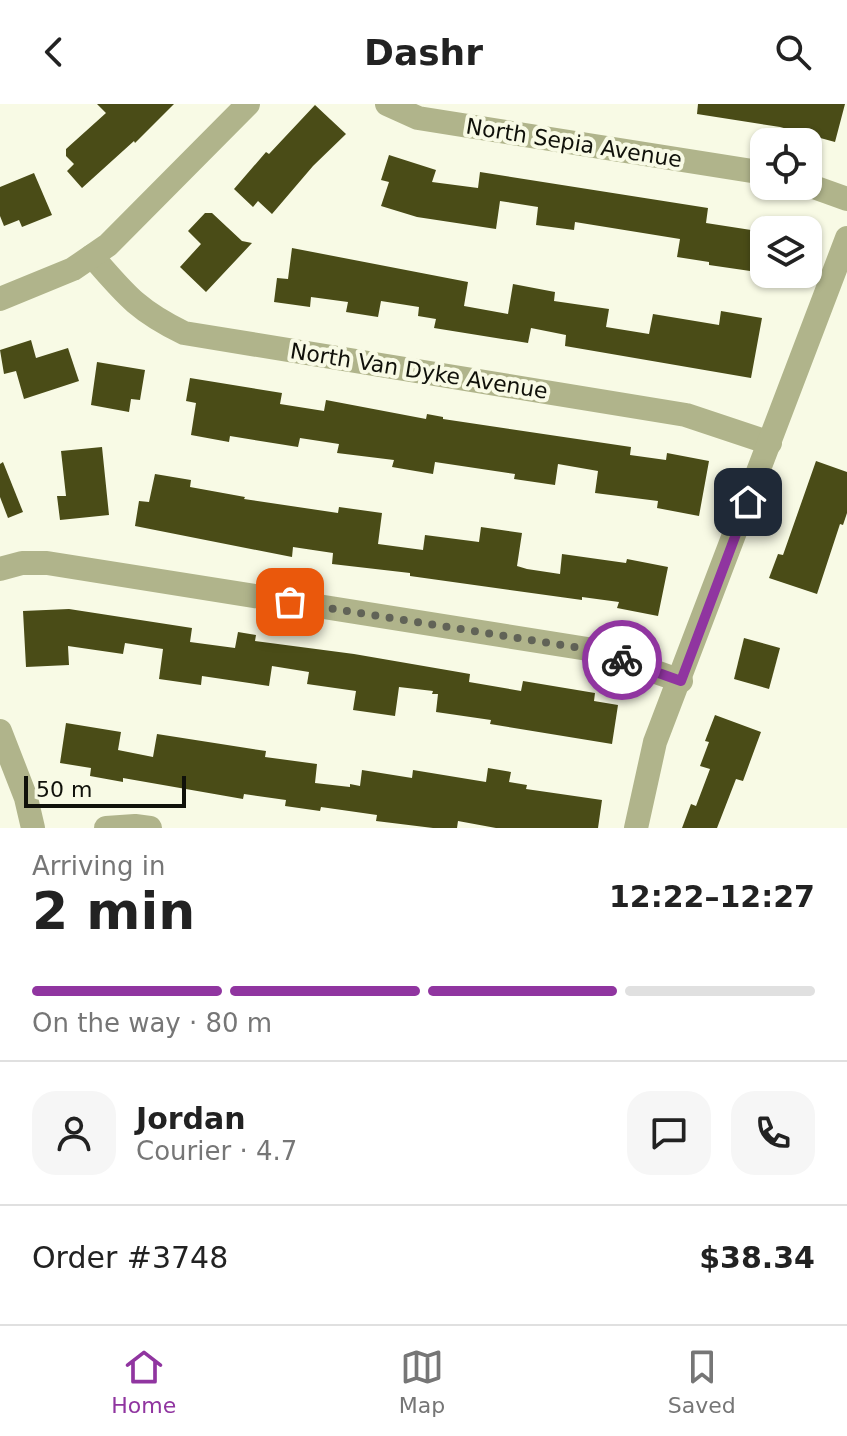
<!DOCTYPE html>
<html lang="en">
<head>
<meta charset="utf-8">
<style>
	:root { --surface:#fff; --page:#f6f6f6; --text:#222; --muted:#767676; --line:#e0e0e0; --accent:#9035a0 }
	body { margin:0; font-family:"DejaVu Sans",sans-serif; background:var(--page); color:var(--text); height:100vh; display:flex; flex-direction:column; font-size:30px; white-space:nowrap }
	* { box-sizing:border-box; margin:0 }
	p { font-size:26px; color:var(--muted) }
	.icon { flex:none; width:44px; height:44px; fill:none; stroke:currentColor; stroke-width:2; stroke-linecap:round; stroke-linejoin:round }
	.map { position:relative; height:724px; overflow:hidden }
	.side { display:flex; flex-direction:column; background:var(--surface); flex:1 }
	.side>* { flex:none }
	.buttons { position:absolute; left:750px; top:24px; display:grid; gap:16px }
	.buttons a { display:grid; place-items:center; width:72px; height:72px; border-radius:16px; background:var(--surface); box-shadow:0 2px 6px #0004; font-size:40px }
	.scale { position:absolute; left:24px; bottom:20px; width:162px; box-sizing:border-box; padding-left:8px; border:4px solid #10110a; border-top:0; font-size:22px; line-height:28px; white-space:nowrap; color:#10110a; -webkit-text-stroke:6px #f8fae5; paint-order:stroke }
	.pin { position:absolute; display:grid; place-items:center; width:68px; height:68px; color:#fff; margin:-34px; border-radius:16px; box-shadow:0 4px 12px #0006 }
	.courier { position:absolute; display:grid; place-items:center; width:80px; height:80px; margin:-40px; border:6px solid #9035a0; border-radius:50%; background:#fff; color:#222; box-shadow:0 2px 10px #0007 }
	.summary em { font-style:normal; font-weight:800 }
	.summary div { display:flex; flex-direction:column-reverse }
	.summary { display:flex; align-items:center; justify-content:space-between; height:136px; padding:0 32px }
	h1 { font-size:52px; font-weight:800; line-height:60px }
	.bar { display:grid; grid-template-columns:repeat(4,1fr); gap:12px 8px; align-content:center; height:96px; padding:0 32px }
	.bar i { height:10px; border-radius:6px; background:var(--line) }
	.bar .selected { background:var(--accent) }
	.bar p { grid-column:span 4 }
	.line { display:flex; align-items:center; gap:20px; padding:0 32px; border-top:2px solid var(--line) }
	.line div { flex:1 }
	.round { display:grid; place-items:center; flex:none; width:84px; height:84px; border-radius:24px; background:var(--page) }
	header { display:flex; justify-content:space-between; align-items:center; height:104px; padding:0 32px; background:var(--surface); font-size:36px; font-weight:800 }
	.menu { display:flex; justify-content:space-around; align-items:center; height:112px; border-top:2px solid var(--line); background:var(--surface); font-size:22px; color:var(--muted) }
	.menu a { display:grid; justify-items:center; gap:4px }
	.menu .selected { color:var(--accent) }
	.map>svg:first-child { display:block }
	.building { fill:#4a4c17 }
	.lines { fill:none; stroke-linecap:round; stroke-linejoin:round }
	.minor { stroke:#b0b48b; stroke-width:24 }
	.done { stroke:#616357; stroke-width:8; stroke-dasharray:0 14.4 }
	.route { stroke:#9035a0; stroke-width:10 }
	.labels { text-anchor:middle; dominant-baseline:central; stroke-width:8; stroke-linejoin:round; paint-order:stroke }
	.street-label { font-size:22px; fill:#10110a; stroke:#f8fae5 }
</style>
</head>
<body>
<header><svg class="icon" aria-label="back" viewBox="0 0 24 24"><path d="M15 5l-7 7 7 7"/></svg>Dashr<svg class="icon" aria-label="search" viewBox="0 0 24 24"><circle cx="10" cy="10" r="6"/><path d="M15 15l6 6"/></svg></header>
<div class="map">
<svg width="847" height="724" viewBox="0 0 847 724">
	<rect width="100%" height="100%" fill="#f8fae5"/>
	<g class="building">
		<path d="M97,0H174L135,39L134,37L82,84L67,67L74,60L66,52V45L106,9Z"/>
		<path d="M698,0H845L835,38L780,23L697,10Z"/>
		<path d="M315,1L346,30L313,62L272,110L258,97L253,103L234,85L266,48L269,50Z"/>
		<path d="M389,51L436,66L432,78L478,84L480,68L708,104L706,119L764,128V169L709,161V158L677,153L680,135L575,118L574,126L536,121L538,103L500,97L496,125L417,113L381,102L389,78L381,76Z"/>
		<path d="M34,69L52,111L22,123L19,116L4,122L0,112V83Z"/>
		<path d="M205,109H212L242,137L252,139L206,188L180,163L201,140L188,127Z"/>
		<path d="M292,144L468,178L464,202L508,210L513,180L555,188L554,197L609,205L606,223L649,230L653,210L719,221L721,207L762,214L751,274L565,242L566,231L531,224L528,239L434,224L436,215L418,212L419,203L381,197L378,213L346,208L348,198L311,193L310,203L274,198L277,174L288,175Z"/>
		<path d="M31,236L36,254L68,244L79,277L24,295L16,267L4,270L0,246Z"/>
		<path d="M97,258L145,266L140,296L131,295L129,308L91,301Z"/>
		<path d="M190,274L282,289L280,300L324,307L326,296L426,315L427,310L443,313V315L631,343L630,351L666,356L667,349L709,357L699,412L657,404L658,397L595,389L598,367L558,360L555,381L514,375L515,370L435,358L433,370L392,363L394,356L337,349L339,340L300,334L298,343L230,332L229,338L191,331L196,299L186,297Z"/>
		<path d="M102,343L109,411L60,416L57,392H66L61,347Z"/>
		<path d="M816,357L847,368V409L843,421L840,420L817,490L769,474L778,450L783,451Z"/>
		<path d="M3,358L23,408L8,414L0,393V360Z"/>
		<path d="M155,370L191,376L190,383L245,393L244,395L338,409L339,403L382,409L378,440L423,446L425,431L479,438L481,423L522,429L517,462L527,465L560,470L562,450L626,459L627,455L668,463L658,512L617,504L619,498L582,493V496L410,472V469L332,460L333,449L293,443L292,453L135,422L139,397L149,398Z"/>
		<path d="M69,505L192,524L190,538L235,544L238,528L256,531L255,537L354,550L470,570L469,578L521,587L523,577L595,589L594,597L618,601L612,640L490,620L491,616L436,608L438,590H432L433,587L399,583L395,612L353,606L356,587L307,580L309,568L272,562L269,582L202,572L201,581L159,575L163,545L125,539L123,550L68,542L69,561L26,563L23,507Z"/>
		<path d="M744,534L780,544L769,585L734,575Z"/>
		<path d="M715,611L761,628L743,677L736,675L717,724H682L691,700L696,702L710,665L700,662L709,638L705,637Z"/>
		<path d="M66,619L121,628L118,646L153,653L157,630L266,647L265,653L317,660L315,679L350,683V680L360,682L362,666L412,674L413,666L486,678L488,664L511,668L509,678L527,681L526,685L602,696L598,724H496L458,717L457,724H433L376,717L377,711L321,703L320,707L285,702L286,696L244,690L243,695L123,674V678L90,672L91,664L60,659Z"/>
	</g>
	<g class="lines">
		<g class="minor">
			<path d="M387,0L418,14L764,69"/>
			<path d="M808,81L847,95"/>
			<path d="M92,152C125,190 137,206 184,229L686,311L770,339"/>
			<path d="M0,195L73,165L108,141L248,0"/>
			<path d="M0,465L22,459H47L594,546L681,577"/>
			<path d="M0,627L26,694L33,724"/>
			<path d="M106,724L135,722L150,724"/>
			<path d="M636,724L655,638L847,134"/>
		</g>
	</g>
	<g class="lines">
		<path class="done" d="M290,498L594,546L622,556"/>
		<path class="route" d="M622,556L681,577L748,398"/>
	</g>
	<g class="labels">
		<g class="street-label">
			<text transform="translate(574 39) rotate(9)">North Sepia Avenue</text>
			<text transform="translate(419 267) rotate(9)">North Van Dyke Avenue</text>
		</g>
	</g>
</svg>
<div class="buttons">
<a><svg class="icon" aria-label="locate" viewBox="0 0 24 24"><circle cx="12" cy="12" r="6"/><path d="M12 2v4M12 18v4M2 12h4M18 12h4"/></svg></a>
<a><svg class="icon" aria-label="layers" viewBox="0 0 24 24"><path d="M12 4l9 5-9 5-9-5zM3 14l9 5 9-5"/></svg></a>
</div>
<div class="scale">50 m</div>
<div class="pin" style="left:290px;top:498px;background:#ea580c"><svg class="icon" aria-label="bag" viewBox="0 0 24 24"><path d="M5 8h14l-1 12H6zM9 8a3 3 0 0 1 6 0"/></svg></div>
<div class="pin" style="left:748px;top:398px;background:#1f2937"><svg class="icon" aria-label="home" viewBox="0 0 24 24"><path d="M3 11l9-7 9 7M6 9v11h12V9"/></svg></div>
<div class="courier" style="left:622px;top:556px"><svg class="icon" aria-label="bike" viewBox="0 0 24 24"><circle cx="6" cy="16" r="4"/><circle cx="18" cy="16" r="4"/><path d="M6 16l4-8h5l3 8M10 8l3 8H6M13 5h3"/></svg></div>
</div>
<section class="side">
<div class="summary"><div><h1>2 min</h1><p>Arriving in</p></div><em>12:22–12:27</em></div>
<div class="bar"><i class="selected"></i><i class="selected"></i><i class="selected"></i><i></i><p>On the way · 80 m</p></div>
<div class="line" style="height:144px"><a class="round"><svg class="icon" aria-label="person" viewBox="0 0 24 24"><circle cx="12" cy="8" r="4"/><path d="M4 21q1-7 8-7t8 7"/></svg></a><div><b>Jordan</b><p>Courier · 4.7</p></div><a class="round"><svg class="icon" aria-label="chat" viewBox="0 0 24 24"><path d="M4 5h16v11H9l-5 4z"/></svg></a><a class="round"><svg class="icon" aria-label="phone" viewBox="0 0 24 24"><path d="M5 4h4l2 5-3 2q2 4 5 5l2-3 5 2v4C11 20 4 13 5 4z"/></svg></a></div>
<div class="line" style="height:104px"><div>Order #3748</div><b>$38.34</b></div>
</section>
<nav class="menu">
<a class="selected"><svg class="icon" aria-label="home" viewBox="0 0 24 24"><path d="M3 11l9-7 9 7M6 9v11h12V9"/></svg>Home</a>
<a><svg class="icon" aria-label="map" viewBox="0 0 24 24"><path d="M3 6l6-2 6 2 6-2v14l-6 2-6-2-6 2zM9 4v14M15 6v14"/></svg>Map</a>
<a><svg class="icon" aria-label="saved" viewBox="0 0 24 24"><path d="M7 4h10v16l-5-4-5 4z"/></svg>Saved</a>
</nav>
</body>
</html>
